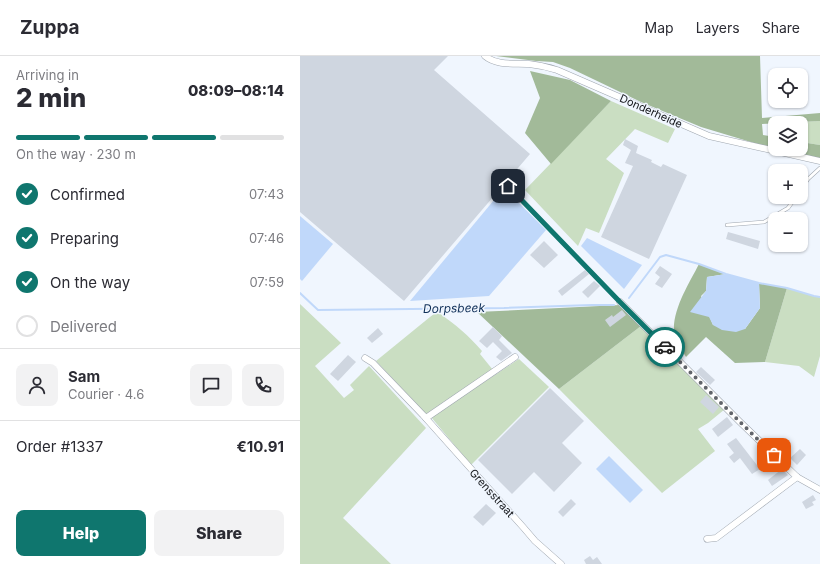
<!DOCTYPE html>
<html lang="en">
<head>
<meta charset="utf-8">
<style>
	:root { --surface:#fff; --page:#f2f2f3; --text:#2b2b33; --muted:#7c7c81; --line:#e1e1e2; --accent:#0f766e }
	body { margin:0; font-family:Inter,sans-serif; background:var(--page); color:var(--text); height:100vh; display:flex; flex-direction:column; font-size:15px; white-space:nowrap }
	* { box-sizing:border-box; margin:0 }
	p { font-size:13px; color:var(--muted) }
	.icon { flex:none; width:22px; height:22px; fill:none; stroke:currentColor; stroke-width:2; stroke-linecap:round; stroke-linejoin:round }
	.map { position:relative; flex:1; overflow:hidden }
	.sheet { display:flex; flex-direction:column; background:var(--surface); width:300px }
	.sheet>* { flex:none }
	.controls { position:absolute; left:468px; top:12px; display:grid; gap:8px }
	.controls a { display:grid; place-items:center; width:40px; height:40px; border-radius:8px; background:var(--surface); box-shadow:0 1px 3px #0004; font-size:20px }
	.pin { position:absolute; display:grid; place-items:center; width:34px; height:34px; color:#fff; margin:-17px; border-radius:8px; box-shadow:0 2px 6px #0006 }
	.courier { position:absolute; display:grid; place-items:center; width:40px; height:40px; margin:-20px; border:3px solid #0f766e; border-radius:50%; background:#fff; color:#222; box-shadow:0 1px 5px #0007 }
	.head em { font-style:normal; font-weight:800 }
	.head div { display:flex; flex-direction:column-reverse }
	.head { display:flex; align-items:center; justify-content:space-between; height:68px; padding:0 16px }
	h1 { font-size:26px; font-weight:800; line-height:30px }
	.bar { display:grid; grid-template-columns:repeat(4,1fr); gap:6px 4px; align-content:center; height:48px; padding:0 16px }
	.bar i { height:5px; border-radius:3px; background:var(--line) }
	.bar .on { background:var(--accent) }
	.bar p { grid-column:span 4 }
	.line { display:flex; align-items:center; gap:10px; padding:0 16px; border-top:1px solid var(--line) }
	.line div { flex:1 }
	.round { display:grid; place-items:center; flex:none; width:42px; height:42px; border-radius:8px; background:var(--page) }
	ol { padding:0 16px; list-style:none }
	li { display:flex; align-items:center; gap:12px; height:44px }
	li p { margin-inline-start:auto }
	li .icon { padding:4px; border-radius:50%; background:var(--accent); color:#fff; stroke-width:4 }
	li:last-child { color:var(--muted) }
	li i { width:22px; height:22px; border:2px solid var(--line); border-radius:50% }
	.button { display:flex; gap:8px; margin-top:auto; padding:8px 16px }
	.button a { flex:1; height:46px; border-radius:8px; background:var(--accent); color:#fff; font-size:16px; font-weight:800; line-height:46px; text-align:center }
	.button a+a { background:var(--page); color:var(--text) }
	header { display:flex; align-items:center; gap:24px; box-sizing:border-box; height:56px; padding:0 20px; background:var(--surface); border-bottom:1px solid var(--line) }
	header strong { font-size:19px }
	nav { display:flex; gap:22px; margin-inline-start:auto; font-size:14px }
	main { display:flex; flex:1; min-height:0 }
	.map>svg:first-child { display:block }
	.green { fill:#cadec2 }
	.forest { fill:#a2ba99 }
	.water { fill:#c0d8fa }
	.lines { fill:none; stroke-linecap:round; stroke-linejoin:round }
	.stream { stroke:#c0d8fa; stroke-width:2 }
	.building { fill:#cfd6e0 }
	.lane-casing { stroke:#9fa6af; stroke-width:4 }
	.street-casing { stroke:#9fa6af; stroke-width:7 }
	.lane { stroke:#fff; stroke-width:3 }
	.street { stroke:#fff; stroke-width:6 }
	.done { stroke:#61646a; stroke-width:4; stroke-dasharray:0 7.2 }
	.route { stroke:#0f766e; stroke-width:5 }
	.labels { text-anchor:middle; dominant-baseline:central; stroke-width:3; stroke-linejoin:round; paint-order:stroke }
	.street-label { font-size:11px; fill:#14161a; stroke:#f0f6fe }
	.water-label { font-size:12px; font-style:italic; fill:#0e2e57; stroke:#f0f6fe }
</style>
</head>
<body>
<header>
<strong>Zuppa</strong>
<nav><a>Map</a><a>Layers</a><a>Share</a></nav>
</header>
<main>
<section class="sheet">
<div class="head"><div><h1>2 min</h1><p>Arriving in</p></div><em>08:09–08:14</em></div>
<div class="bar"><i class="on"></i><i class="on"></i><i class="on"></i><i></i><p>On the way · 230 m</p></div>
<ol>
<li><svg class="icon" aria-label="check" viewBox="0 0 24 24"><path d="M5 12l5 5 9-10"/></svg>Confirmed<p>07:43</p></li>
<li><svg class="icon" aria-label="check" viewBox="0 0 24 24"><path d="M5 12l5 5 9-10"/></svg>Preparing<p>07:46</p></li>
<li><svg class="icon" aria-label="check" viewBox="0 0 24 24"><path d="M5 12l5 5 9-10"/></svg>On the way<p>07:59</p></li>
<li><i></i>Delivered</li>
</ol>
<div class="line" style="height:72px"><a class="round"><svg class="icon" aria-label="person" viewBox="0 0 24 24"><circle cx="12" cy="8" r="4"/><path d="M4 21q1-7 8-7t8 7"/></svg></a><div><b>Sam</b><p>Courier · 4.6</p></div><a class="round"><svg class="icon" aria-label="chat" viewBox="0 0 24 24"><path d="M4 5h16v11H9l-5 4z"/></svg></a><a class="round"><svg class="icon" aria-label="phone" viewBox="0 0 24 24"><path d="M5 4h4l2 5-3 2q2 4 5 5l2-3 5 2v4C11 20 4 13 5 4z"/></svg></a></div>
<div class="line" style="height:52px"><div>Order #1337</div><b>€10.91</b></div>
<div class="button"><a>Help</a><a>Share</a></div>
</section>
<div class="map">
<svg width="520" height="508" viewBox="0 0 520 508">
	<rect width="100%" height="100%" fill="#f0f6fe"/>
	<g class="green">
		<path d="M311,45L375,73L368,87L335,73L306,103L324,117L299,177L286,172L278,190L225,134Z"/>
		<path d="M520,65V89L501,86V67H476Z"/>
		<path d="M487,232L514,240L520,241V300L514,321L499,310L465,306Z"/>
		<path d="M0,248L41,287L15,310L44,342L54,334L50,329L69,310L126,372L43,462L91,508H0Z"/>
		<path d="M139,257C156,269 168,279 182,295L180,298L193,314L126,358L76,305L130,261L134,258Z"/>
		<path d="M341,270L425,353L408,367L398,373L415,395L362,437L259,333Z"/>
		<path d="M219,303L249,331L171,409L131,361Z"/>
	</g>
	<g class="forest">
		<path d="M196,0H460L462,62L520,57V65L462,68L463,79L475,81V93L464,90L401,71L341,46L270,12L253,6L236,5Z"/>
		<path d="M230,15L270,24L311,45L251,108L225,77L240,42Z"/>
		<path d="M501,86L520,89V102L476,93H501Z"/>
		<path d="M399,208L426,218L407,221L406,235L401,240L413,269L445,273L460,252L459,227L487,232L465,306L435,307L406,281L386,301C383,295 377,288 375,282C369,258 389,228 399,208Z"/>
		<path d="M320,249L341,270L259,333L177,256Z"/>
	</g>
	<g class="water">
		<path d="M204,132L246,174L189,240L110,245Z"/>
		<path d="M0,160L33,188L2,225L0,223Z"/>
		<path d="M287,182L342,209L324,233L281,190Z"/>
		<path d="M426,218L459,227L460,252L445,273L436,276L422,274L413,269L409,261L390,256L406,235L407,221Z"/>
		<path d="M309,400L343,434L330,447L296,413Z"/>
	</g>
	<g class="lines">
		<g class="stream">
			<path d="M0,237L18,254L204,252L292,249H314"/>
			<path d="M329,242L360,201L366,199L399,208L426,218L459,227L487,232L514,240L520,241"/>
		</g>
	</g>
	<g class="building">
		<path d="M0,0H148L134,14L230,98L104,245L0,156Z"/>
		<path d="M325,83L338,90L336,97L352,104L351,106L361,111L363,108L387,119L349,203L301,181L333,110L325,107L331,94L323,89Z"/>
		<path d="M428,176L460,185L458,193L426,183Z"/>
		<path d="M244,185L258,199L244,212L230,199Z"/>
		<path d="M360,210L372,218L362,232L355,228L360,221L355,217Z"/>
		<path d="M285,214L289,218L262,240L258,235Z"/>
		<path d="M294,225L300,230L288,242L282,236Z"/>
		<path d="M322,254L326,259L310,271L305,264L312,259L313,261Z"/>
		<path d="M193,271L202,280L199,284L212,297L201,305L196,301L202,295L193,286L187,292L179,285Z"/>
		<path d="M78,272L83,278L72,287L67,282Z"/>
		<path d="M48,299L56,306L38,325L30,318Z"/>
		<path d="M401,311L415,324L410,329L396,316Z"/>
		<path d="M250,332L284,365L262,387L282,407L254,436L234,416L212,438L178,404Z"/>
		<path d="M406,339L419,351L413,358L400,346Z"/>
		<path d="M427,361L433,369L418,381L412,373Z"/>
		<path d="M436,382L460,413L452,418L440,402L434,407L429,401L434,397L427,388Z"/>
		<path d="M500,393L506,399L497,409L490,402Z"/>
		<path d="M482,413L488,419L472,430L468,424Z"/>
		<path d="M513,439L516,444L512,446L514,449L506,453L502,446Z"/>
		<path d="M271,443L276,448L263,461L258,456Z"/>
		<path d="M186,448L196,457L183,470L173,461Z"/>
		<path d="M290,500L293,504L297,501L302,508H286L284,504Z"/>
	</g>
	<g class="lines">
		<defs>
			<g id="lane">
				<path d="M208,130L320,246"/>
				<path d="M501,133L508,123L520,112"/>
				<path d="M427,169L464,166L488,152L496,141"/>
			</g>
			<g id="street">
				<path d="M185,0C197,10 215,7 229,8C238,9 248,11 257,14L409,80L520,105"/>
				<path d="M320,246L440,366L497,421L520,434"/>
				<path d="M65,302L73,307L123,359L223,471L235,485L261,508"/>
				<path d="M126,362L215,301"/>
				<path d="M407,483L416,482L497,421"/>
			</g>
		</defs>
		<use href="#lane" class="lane-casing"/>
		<use href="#street" class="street-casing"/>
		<use href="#lane" class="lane"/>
		<use href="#street" class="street"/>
	</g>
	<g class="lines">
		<path class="done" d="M365,291L440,366L474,399"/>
		<path class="route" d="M208,130L320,246L365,291"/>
	</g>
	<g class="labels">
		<g class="street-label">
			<text transform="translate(351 55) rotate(24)">Donderheide</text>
			<text transform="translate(192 437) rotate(48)">Grensstraat</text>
		</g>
		<g class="water-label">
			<text transform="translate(154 252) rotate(-1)">Dorpsbeek</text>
		</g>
	</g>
</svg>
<div class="controls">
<a><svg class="icon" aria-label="locate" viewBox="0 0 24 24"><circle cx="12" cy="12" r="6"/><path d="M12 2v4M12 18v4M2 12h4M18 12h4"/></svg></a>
<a><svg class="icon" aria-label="layers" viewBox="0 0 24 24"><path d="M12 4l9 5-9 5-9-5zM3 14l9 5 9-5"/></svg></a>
<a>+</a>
<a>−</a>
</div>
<div class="pin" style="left:474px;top:399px;background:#ea580c"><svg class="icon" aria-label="bag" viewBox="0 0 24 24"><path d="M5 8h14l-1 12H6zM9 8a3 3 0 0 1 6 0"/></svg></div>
<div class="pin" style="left:208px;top:130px;background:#1f2937"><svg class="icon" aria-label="home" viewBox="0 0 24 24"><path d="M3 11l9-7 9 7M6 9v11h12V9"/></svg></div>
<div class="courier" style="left:365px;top:291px"><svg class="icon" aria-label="car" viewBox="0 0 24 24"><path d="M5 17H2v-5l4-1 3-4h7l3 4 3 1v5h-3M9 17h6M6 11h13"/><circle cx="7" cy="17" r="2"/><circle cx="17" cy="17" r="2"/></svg></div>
</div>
</main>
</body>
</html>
